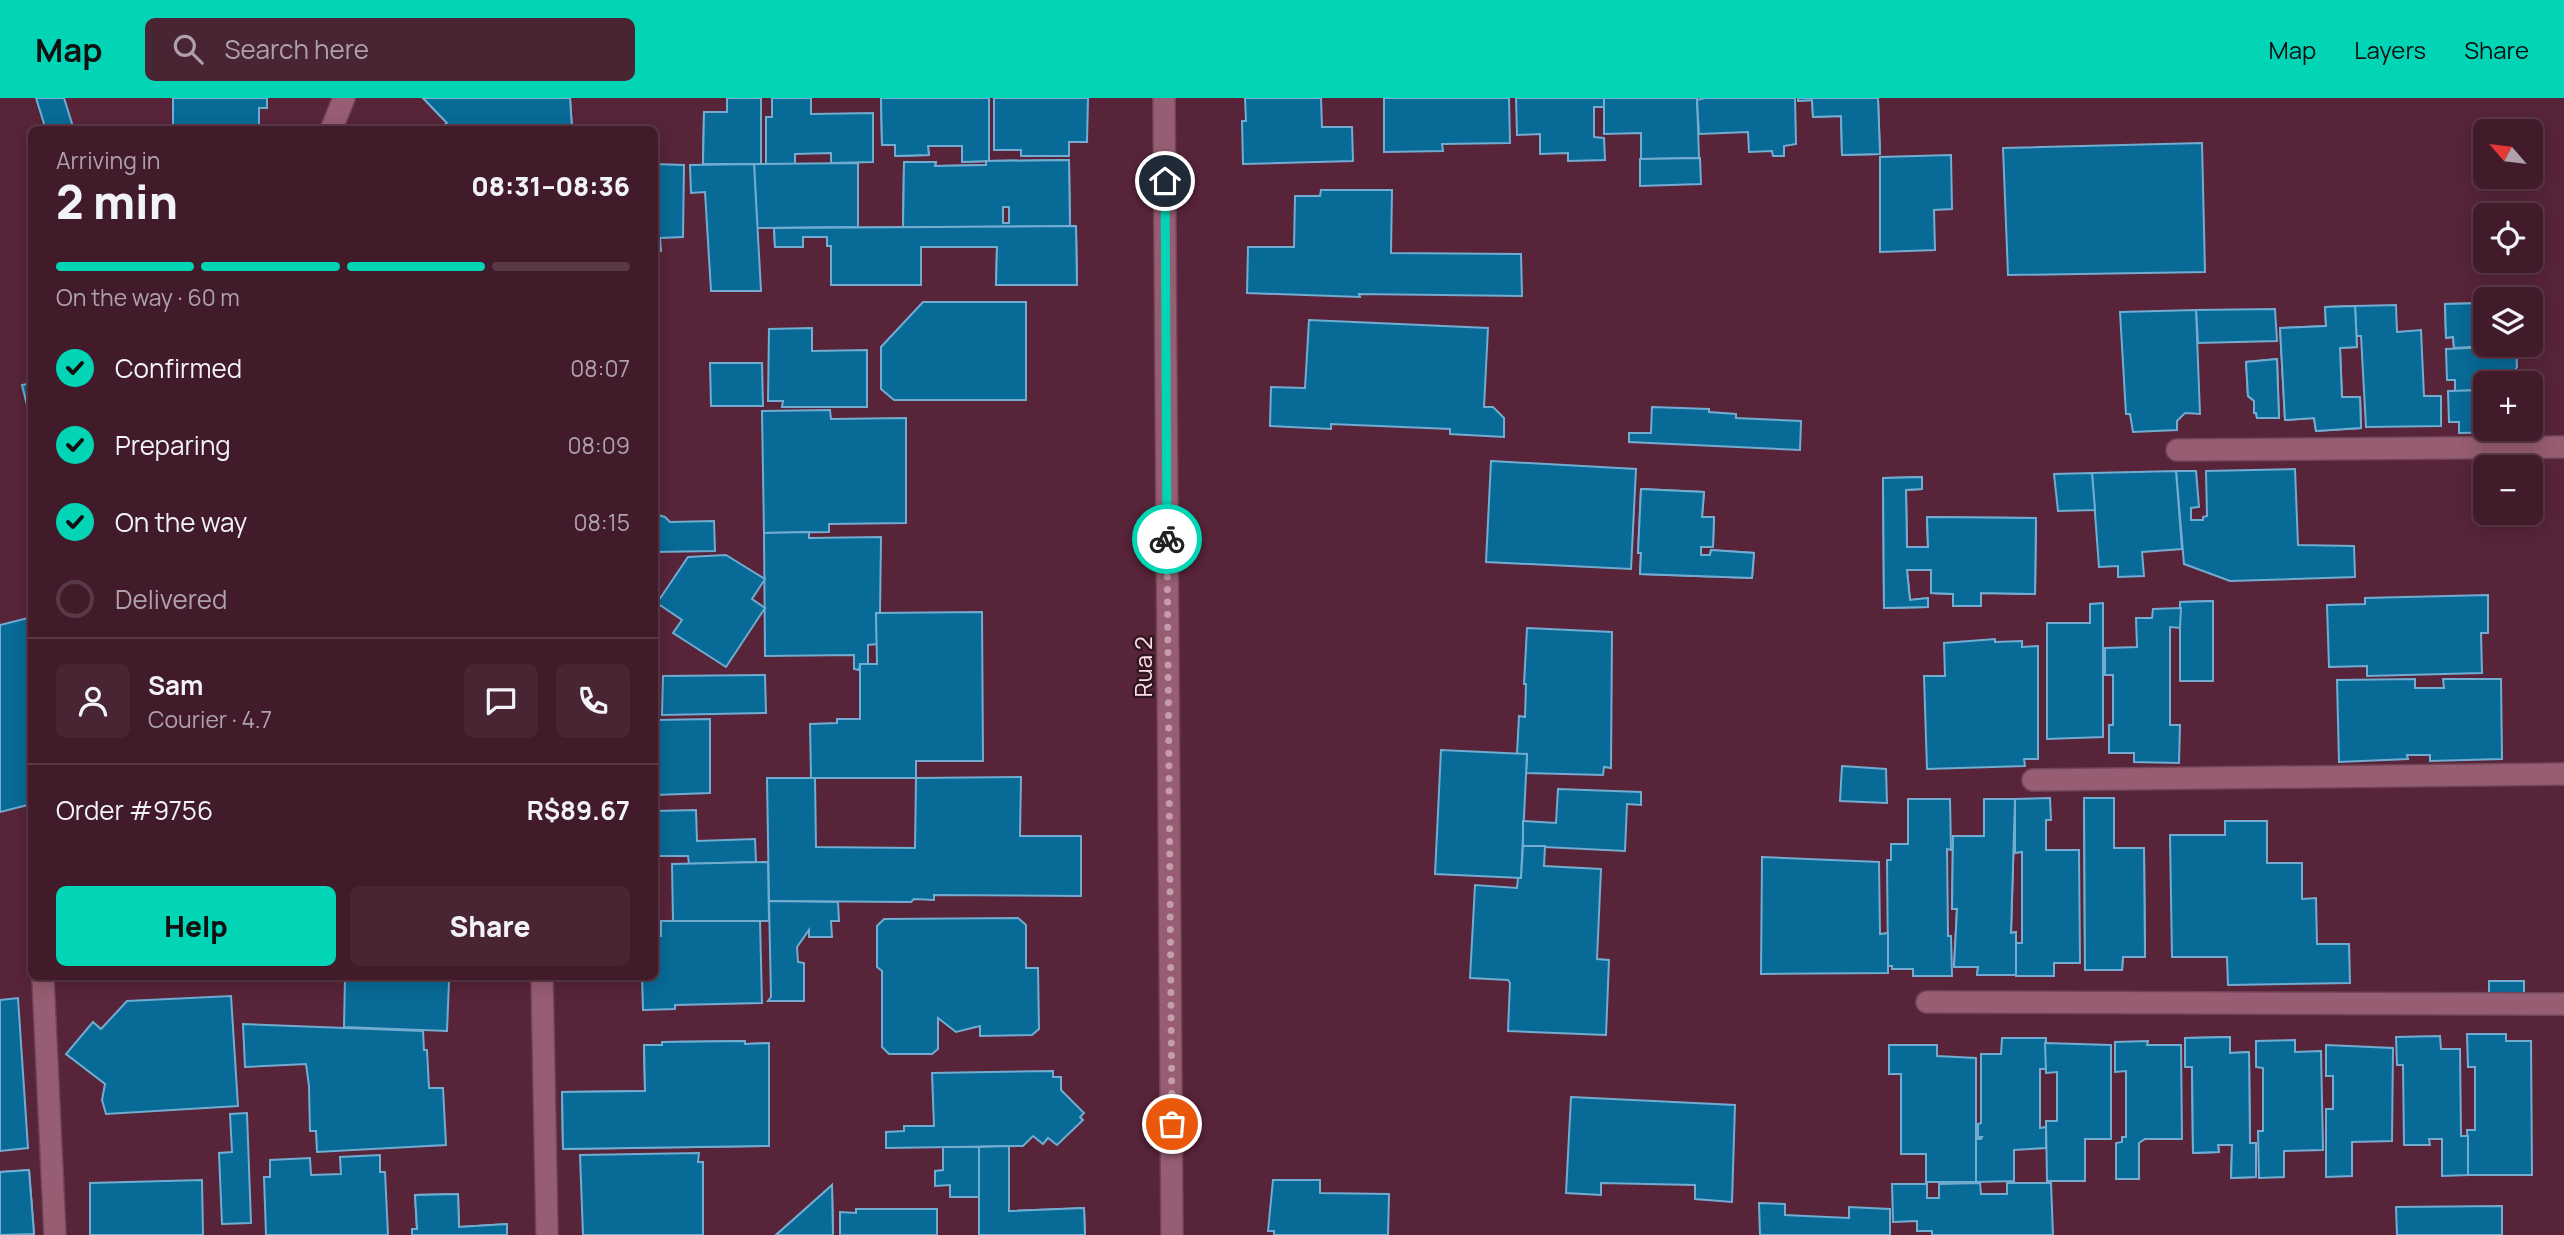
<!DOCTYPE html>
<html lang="en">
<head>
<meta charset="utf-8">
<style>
	:root { --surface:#421b2b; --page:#492433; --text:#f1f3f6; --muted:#aea1a9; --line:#5a3947; --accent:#02d5b6 }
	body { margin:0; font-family:Manrope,sans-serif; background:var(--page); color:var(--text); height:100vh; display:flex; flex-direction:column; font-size:26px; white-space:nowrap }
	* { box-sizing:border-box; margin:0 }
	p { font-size:23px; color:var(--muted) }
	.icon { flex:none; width:38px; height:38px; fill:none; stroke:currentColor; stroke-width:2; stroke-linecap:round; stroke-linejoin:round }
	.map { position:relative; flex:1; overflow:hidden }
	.details { position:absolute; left:28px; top:28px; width:630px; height:854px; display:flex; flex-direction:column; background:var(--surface); border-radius:10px; box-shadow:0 4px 18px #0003,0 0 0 2px var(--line) }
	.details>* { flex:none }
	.needle { width:46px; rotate:298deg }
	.fabs { position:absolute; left:2473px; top:21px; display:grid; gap:14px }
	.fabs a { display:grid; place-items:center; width:70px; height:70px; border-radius:10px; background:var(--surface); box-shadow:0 4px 18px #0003,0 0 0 2px var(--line); font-size:35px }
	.pin { position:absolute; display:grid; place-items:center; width:60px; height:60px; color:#fff; margin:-30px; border:4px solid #fff; border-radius:50%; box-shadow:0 2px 7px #0007 }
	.courier { position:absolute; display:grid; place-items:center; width:70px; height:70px; margin:-35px; border:5px solid #02d5b6; border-radius:50%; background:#fff; color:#222; box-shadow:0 2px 9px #0007 }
	.overview em { font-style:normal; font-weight:800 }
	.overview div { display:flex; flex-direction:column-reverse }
	.overview { display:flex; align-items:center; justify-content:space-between; height:119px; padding:0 28px }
	h1 { font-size:46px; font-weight:800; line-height:52px }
	.bar { display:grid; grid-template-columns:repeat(4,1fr); gap:10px 7px; align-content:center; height:84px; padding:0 28px }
	.bar i { height:9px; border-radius:5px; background:var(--line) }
	.bar .selected { background:var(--accent) }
	.bar p { grid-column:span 4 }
	.line { display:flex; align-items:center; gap:18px; padding:0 28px; border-top:2px solid var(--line) }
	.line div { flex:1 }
	.round { display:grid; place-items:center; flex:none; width:74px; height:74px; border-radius:10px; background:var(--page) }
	ol { padding:0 28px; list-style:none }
	li { display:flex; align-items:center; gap:21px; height:77px }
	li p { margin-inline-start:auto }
	li .icon { padding:7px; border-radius:50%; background:var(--accent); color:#111; stroke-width:4 }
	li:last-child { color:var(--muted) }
	li i { width:38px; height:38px; border:4px solid var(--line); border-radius:50% }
	.action { display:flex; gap:14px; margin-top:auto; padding:14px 28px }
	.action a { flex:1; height:80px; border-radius:10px; background:var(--accent); color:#111; font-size:28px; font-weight:800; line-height:80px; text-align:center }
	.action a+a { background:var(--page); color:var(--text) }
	header { display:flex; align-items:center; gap:42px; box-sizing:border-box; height:98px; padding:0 35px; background:var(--accent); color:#111 }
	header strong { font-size:33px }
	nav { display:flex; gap:38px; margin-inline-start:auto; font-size:24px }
	.search { width:490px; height:63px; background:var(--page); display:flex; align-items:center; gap:18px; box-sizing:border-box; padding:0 24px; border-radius:10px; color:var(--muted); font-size:26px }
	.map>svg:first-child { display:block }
	.building { fill:#086a97; stroke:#72acd1; stroke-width:2; fill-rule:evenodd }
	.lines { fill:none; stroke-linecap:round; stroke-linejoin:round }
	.minor-casing { stroke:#724458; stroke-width:24 }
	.minor { stroke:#975d72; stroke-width:21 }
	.done { stroke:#c49caa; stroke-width:7; stroke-dasharray:0 12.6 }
	.route { stroke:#02d5b6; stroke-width:9 }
	.labels { text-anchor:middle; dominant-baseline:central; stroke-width:5; stroke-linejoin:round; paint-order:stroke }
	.street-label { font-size:24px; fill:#fedce7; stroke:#2f1720 }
</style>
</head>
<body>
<header>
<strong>Map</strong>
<div class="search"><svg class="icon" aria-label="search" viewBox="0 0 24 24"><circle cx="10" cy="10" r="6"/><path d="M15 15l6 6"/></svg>Search here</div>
<nav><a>Map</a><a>Layers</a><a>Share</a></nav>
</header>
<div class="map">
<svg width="2564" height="1137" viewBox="0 0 2564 1137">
	<rect width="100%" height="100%" fill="#582439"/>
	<g class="building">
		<path d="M36,0H64L74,32H46Z"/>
		<path d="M173,0H267V10H259V32H173Z"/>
		<path d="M173,0H267V10H259V32H173Z"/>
		<path d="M423,0H570L572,30L602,32H444L442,29L447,25Z"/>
		<path d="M423,0H570L572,30L602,32H444L442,29L447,25Z"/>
		<path d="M727,0H761V66H703L704,14H727Z"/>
		<path d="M727,0H761V66H703L704,14H727Z"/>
		<path d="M772,0H811V16L873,15V64L831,65V55L795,56V66H766V19H772Z"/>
		<path d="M881,0H989V63L962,64V48H928L929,57L895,58V47H882Z"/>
		<path d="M881,0H989V63L962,64V48H928L929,57L895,58V47H882Z"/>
		<path d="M994,0H1088L1087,44H1069V58H1021V52H994Z"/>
		<path d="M1245,0H1321L1322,29H1352L1353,63L1243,66L1242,23H1246Z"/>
		<path d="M1384,0H1509L1510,45L1442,46L1443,53L1384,54Z"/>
		<path d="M1516,0H1604V9H1594V39L1604,40L1605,62L1568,63V55L1540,56V36L1517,37Z"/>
		<path d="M1604,0H1697L1699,60L1641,61V35L1604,36Z"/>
		<path d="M1705,0H1795L1796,46L1784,48V58H1773L1772,53L1749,54L1748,34L1699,36L1697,2Z"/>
		<path d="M1798,0H1878L1880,56L1842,57L1841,18L1813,19L1812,2L1798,3Z"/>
		<path d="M1798,0H1878L1880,56L1842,57L1841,18L1813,19L1812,2L1798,3Z"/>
		<path d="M2202,45L2205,174L2008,177L2003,50Z"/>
		<path d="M1951,57L1952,111L1934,112L1935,152L1880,154V59Z"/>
		<path d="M1700,60L1701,86L1640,88V61Z"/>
		<path d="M1069,62L1070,129L903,130L904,64H936L935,68L986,67V63ZM1003,109H1009V125H1003Z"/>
		<path d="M1069,62L1070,129L903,130L904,64H936L935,68L986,67V63ZM1003,109H1009V125H1003Z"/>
		<path d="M858,65V129L757,130L754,66Z"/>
		<path d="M654,66L684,67L683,139L660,140L661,153H654Z"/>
		<path d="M754,66L761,193H711L705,94L691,95L690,67Z"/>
		<path d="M1321,92H1392L1391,155L1521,156L1522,198L1359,196L1360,199L1247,195L1248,149H1294L1295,98H1320Z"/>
		<path d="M1076,128L1077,187H996L997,149H921V187H831V148H827V139H803V149H775L774,130Z"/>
		<path d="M1076,128L1077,187H996L997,149H921V187H831V148H827V139H803V149H775L774,130Z"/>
		<path d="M923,204H1026V302H894L881,291V249Z"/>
		<path d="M2485,205V247H2503L2454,250L2453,239L2446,240L2445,206Z"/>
		<path d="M2485,205V247H2503L2454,250L2453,239L2446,240L2445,206Z"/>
		<path d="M2396,207L2397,234L2421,232L2424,298H2441V328L2366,329L2361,238H2356L2355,208Z"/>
		<path d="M2355,208L2357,249L2340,250L2342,299H2360L2361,330L2316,333L2314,320L2285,322L2280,230L2326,228L2325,209Z"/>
		<path d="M2355,208L2357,249L2340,250L2342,299H2360L2361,330L2316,333L2314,320L2285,322L2280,230L2326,228L2325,209Z"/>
		<path d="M2275,211L2277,243L2198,245L2196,212Z"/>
		<path d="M2196,212L2200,316L2185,315L2177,323V332L2133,334L2130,316H2126L2120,214Z"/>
		<path d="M1309,222L1488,230L1484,309H1493L1504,320V339L1450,336V331L1331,326V331L1270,328L1271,289L1305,290Z"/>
		<path d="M812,230V253L867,252V309H782L783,303H768L769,231Z"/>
		<path d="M2516,248L2517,269L2505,285H2485V292L2455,293V282H2447L2446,251Z"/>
		<path d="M2277,261L2279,320H2257L2256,315H2254V303L2248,298L2246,264Z"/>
		<path d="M2277,261L2279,320H2257L2256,315H2254V303L2248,298L2246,264Z"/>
		<path d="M710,265H762L763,308H711Z"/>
		<path d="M32,285V327L22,287Z"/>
		<path d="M2485,292V331H2507V334L2459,335V324H2449L2448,293Z"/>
		<path d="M1652,309L1709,311V314L1736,316V320L1801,323L1800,352L1629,344V335H1651Z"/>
		<path d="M830,312L831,321L906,320V425L829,426V434L764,435L762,313Z"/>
		<path d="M1491,363L1636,371L1631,471L1486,464Z"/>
		<path d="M2295,371L2298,447L2354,448L2355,479L2230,483L2184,466L2176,373H2196L2199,409L2191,410V422H2203V419L2207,418L2206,373Z"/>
		<path d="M2176,373L2182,451L2142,454L2144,478L2118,479V468L2099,469L2092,375Z"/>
		<path d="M2092,375L2095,412L2058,413L2054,376Z"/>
		<path d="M1922,379V391L1906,392L1907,449H1928L1927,419L2036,420L2035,496L1981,495V508H1953V496L1931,495V472H1907L1910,502L1928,500V509L1884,510L1883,380Z"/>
		<path d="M1922,379V391L1906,392L1907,449H1928L1927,419L2036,420L2035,496L1981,495V508H1953V496L1931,495V472H1907L1910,502L1928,500V509L1884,510L1883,380Z"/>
		<path d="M1641,391L1704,394L1702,419H1714L1713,449H1701V457H1710L1711,452L1754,455L1752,480L1640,476L1641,455H1638Z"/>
		<path d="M1641,391L1704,394L1702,419H1714L1713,449H1701V457H1710L1711,452L1754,455L1752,480L1640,476L1641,455H1638Z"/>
		<path d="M654,416L665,419L670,424L714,423L715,453L654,454Z"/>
		<path d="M809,434V440L881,439L880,515H876L877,546L868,547V567L860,566L859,572L854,571V557L765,558L764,435Z"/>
		<path d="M726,457L765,481L752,501L765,510L726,569L673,535L682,522L657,505L688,459Z"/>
		<path d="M2488,497V535H2481L2482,575L2367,578V568L2329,569L2327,507L2365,506V500Z"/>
		<path d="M2213,503V583H2180V504Z"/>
		<path d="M2213,503V583H2180V504Z"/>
		<path d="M2103,505V639L2047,641V525H2090V506Z"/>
		<path d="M2181,510L2180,530L2170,529V627H2180L2179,665L2134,664V655H2109V627H2113V577H2105V550L2137,549L2136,520H2152L2153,511Z"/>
		<path d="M982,514L983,663H916V680H811L810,626L837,625V621H860V566H877L876,515Z"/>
		<path d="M32,519V706L0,714V527Z"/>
		<path d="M1527,530L1612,534L1611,670L1604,669L1603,677L1526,675L1527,656H1517L1519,618L1525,619L1526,586H1524Z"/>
		<path d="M1995,541V544L2022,543V549L2038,548V661H2024L2025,668L1927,671L1924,578H1945L1944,545Z"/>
		<path d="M765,577L766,615L662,617L663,578Z"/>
		<path d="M2415,581V590H2444L2443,581H2501L2502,661L2430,663V657H2407L2408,661L2339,664L2337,582Z"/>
		<path d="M710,621V695L654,697V622Z"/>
		<path d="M1441,652L1527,656L1521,780L1435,776Z"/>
		<path d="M1842,668L1886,671L1887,705L1840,703Z"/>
		<path d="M1021,679L1020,738H1081V798L934,797V802L914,801L911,804L769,803L767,680H815L816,749L915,750L916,680Z"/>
		<path d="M1558,691L1641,694V707L1627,706L1625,753L1523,748V723L1556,725Z"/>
		<path d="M2050,700L2051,722H2046V752H2079L2080,865H2054V878H2016V845H2022V754L2015,755V701Z"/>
		<path d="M2084,700H2114V750H2144L2145,859H2123L2122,872H2085Z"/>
		<path d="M2084,700H2114V750H2144L2145,859H2123L2122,872H2085Z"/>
		<path d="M1908,701H1950L1951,752L1947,751L1948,838H1951L1952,878H1913V871H1892V868H1888L1887,762H1891V746H1908Z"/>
		<path d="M1984,701H2015L2011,835L2016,834V877H1977L1978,869H1954L1957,811H1952L1953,738H1984Z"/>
		<path d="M1984,701H2015L2011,835L2016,834V877H1977L1978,869H1954L1957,811H1952L1953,738H1984Z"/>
		<path d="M696,712L697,743L755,741L756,764L689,766L688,758H654V713Z"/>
		<path d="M2225,723H2267V765H2302V801L2316,800L2317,846H2349L2350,885L2228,887L2227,859H2172L2170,737H2225Z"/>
		<path d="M1523,748H1545L1544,768L1601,771L1597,861L1609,862L1606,937L1508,933L1510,885L1508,882L1470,880L1475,787L1517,790L1518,780H1521Z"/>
		<path d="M1762,759L1879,764L1880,836L1888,835V875L1761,876Z"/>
		<path d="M768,764L769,823H673L672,766Z"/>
		<path d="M769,803L838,804L839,823H831L832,839H809V832L797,849L798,864L804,865V903H768L771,899Z"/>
		<path d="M1018,820L1026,827V870H1038L1039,931L1032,937L980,938V928L956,934L938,920V951L932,956H889L882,949V873L877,869V828L884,821Z"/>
		<path d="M661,823H760L762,905L675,907V911L643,912L642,878H654V838H661Z"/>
		<path d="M345,879L449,883L447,933L344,929Z"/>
		<path d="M2489,883H2524V898L2489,896Z"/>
		<path d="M231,898L238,1008L106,1016L102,1002L105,986L66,956L93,924L101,931L127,903Z"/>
		<path d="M18,900L28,1050L0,1053V902Z"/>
		<path d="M243,926L423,933L424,952H427L429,990H443L446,1047L317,1054L316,1033H310L309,988L306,966L245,969Z"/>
		<path d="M2467,936H2506V943H2531L2532,1077H2468L2467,1032H2475V969H2468Z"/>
		<path d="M2440,938L2441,951H2460L2461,1038H2468V1077L2442,1078V1041H2429L2430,1047H2404L2403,967H2397L2396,939Z"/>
		<path d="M2230,939V955L2249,954L2250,1045H2256V1079L2231,1080L2232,1047H2218L2219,1054L2193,1055L2192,969H2185V940Z"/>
		<path d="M2230,939V955L2249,954L2250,1045H2256V1079L2231,1080L2232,1047H2218L2219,1054L2193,1055L2192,969H2185V940Z"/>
		<path d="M2002,940H2046V971H2040V1030L2046,1029V1050L2014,1052V1083L1976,1084V1041H1981L1982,1039H1978V1026L1981,1025V956H2001Z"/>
		<path d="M2295,942V954L2321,953L2323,1052L2284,1053V1079L2259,1080L2258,1033H2263V970L2256,969V943Z"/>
		<path d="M745,943V946L769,945V1048L563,1051L562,994L645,993L644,947H662V944Z"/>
		<path d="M745,943V946L769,945V1048L563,1051L562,994L645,993L644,947H662V944Z"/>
		<path d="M2148,943L2147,947H2181L2182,1041H2145L2139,1045V1081H2116V1045L2122,1044V1039H2126V973L2115,974V944Z"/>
		<path d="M2045,945L2111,947V1041H2085V1083H2047L2046,1023H2057V974L2046,975Z"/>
		<path d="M1889,947H1937V958L1976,960V1084H1926V1056H1901V976H1889Z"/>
		<path d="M2326,947L2393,950L2392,1043L2352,1044V1078L2326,1079V1011H2333V978H2326Z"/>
		<path d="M1053,973V979H1061V992L1084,1015L1080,1019L1083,1022L1057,1047L1048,1040L1043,1046L1033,1038L1023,1048L886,1050V1034L904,1033V1028H934L932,975Z"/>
		<path d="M1571,999L1735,1007L1732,1104L1695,1101V1087L1601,1085V1097L1566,1095Z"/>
		<path d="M247,1015L251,1125L222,1126L219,1055L232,1054L230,1016Z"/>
		<path d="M1009,1048V1113L1084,1110L1085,1137H979V1049Z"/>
		<path d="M1009,1048V1113L1084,1110L1085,1137H979V1049Z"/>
		<path d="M943,1049H979V1099H950V1087L935,1088V1073L943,1072Z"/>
		<path d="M699,1055L698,1064H703V1137H583L580,1057Z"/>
		<path d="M380,1057V1074H385L388,1137H266L264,1079H270V1062L310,1060L311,1077L341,1076L340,1059Z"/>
		<path d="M29,1072L34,1136L0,1137V1074Z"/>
		<path d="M29,1072L34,1136L0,1137V1074Z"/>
		<path d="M202,1082L203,1137H90V1085Z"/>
		<path d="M1273,1082H1320V1095L1389,1096L1388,1137H1274V1133H1268Z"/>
		<path d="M1980,1085L1981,1096H2007V1085H2051L2053,1137H1932V1133H1917V1123L1893,1124L1892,1086H1927V1100H1939V1086Z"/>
		<path d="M832,1087L833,1137H776L831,1088Z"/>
		<path d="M832,1087L833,1137H776L831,1088Z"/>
		<path d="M458,1096L459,1129L507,1126V1137H412V1131H417L415,1097Z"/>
		<path d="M458,1096L459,1129L507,1126V1137H412V1131H417L415,1097Z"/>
		<path d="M1759,1105L1785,1106V1117L1849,1120V1109L1890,1111V1137H1760Z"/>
		<path d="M2502,1108V1137H2397L2396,1109Z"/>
		<path d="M856,1111H937V1137H840V1114L856,1115Z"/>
	</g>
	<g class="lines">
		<defs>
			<g id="minor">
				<path d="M1164,0L1172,1137"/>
				<path d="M331,32L344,0"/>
				<path d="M2177,352L2564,349"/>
				<path d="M2033,682L2564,676"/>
				<path d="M542,878L547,1137"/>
				<path d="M43,881L55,1137"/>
				<path d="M1927,904L2564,906"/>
			</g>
		</defs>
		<use href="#minor" class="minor-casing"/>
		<use href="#minor" class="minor"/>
	</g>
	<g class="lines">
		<path class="done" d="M1167,441L1172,1026"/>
		<path class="route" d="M1165,83L1167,441"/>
	</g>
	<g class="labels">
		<g class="street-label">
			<text transform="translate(1142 569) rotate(-90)">Rua 2</text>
		</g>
	</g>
</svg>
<div class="fabs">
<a><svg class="needle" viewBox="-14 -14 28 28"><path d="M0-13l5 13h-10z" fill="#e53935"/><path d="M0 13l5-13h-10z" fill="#aea1a9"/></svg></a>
<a><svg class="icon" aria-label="locate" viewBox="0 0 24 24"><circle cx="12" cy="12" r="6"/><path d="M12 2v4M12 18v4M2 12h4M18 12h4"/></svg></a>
<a><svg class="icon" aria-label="layers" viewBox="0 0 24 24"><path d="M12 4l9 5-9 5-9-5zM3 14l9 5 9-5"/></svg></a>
<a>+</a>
<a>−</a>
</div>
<div class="pin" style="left:1172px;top:1026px;background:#ea580c"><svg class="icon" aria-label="bag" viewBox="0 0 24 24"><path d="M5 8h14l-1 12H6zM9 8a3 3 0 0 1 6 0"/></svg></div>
<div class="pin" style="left:1165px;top:83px;background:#1f2937"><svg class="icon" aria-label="home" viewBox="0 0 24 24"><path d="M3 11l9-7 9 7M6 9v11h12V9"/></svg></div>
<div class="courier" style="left:1167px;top:441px"><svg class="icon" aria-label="bike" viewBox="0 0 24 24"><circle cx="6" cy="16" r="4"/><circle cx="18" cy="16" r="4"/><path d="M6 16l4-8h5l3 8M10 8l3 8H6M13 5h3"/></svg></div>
<section class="details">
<div class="overview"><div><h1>2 min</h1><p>Arriving in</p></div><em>08:31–08:36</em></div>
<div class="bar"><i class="selected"></i><i class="selected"></i><i class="selected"></i><i></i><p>On the way · 60 m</p></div>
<ol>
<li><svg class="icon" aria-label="check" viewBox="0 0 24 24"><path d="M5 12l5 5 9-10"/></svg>Confirmed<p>08:07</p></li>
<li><svg class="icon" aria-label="check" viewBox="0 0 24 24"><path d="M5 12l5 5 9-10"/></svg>Preparing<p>08:09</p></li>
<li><svg class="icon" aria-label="check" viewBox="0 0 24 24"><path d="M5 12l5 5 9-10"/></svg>On the way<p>08:15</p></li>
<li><i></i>Delivered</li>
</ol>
<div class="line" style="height:126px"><a class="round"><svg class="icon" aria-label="person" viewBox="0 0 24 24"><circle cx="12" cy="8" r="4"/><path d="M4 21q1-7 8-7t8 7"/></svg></a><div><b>Sam</b><p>Courier · 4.7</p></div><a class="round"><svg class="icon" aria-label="chat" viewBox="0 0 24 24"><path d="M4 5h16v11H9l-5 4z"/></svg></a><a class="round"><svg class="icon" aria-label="phone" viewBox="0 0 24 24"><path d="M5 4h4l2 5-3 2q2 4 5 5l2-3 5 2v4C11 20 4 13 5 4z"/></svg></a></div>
<div class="line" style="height:91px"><div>Order #9756</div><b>R$89.67</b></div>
<div class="action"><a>Help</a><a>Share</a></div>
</section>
</div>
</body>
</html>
